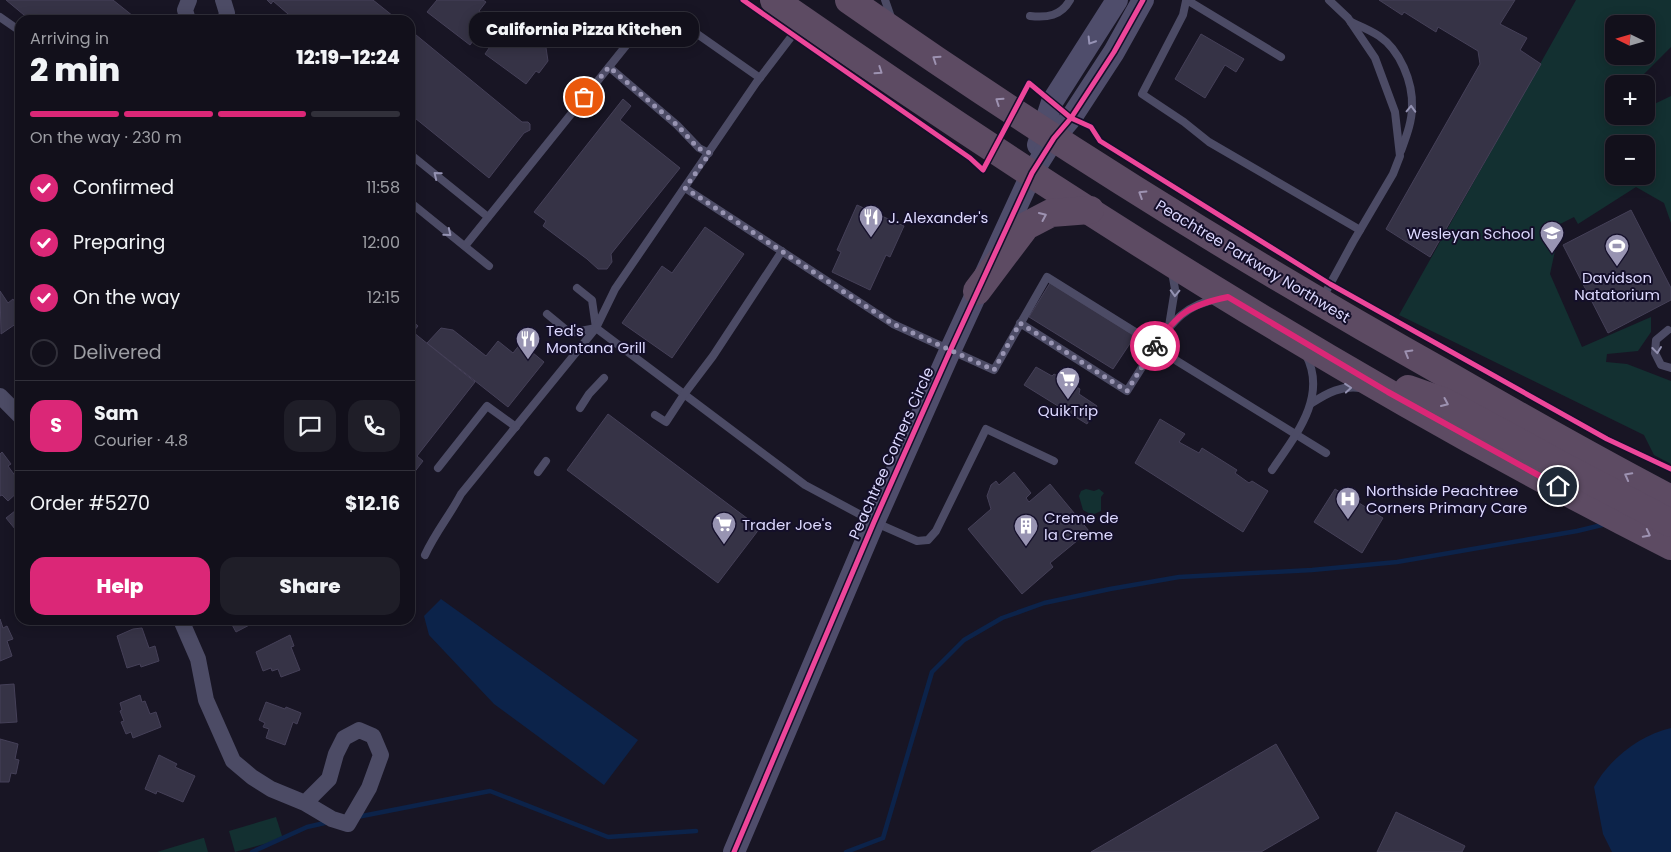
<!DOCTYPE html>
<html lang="en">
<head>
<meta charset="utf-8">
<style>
	:root { --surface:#12101b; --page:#1f1e28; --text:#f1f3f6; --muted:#9c9da3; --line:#31303a; --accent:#db2777 }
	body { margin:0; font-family:Poppins,sans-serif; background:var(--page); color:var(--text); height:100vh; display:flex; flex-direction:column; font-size:19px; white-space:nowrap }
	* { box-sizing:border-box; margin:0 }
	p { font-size:16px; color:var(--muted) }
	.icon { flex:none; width:28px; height:28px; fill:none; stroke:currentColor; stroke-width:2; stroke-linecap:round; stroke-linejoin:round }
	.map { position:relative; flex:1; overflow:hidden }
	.drawer { position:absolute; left:15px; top:15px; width:400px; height:610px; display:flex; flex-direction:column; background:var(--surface); border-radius:15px; box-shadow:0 2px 12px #0003,0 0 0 1px var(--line) }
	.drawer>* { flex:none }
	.needle { width:32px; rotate:275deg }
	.tools { position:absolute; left:1605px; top:15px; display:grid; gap:10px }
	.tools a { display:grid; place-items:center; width:50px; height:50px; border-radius:10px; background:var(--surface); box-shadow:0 2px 12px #0003,0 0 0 1px var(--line); font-size:25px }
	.pin { position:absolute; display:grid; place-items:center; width:42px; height:42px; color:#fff; margin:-21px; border:2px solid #fff; border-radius:50%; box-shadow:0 1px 5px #0007 }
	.courier { position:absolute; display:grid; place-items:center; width:50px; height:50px; margin:-25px; border:4px solid #db2777; border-radius:50%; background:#fff; color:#222; box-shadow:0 1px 6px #0007 }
	.bubble { position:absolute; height:35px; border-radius:15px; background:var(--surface); box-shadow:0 2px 12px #0003,0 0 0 1px var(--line); font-size:16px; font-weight:800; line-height:35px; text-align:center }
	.summary em { font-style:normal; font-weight:800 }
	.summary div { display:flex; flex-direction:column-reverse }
	.summary { display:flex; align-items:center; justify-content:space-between; height:85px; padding:0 15px }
	h1 { font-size:32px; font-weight:800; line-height:38px }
	.bar { display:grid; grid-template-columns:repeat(4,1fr); gap:8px 5px; align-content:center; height:60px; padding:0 15px }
	.bar i { height:6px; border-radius:4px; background:var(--line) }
	.bar .current { background:var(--accent) }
	.bar p { grid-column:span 4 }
	.line { display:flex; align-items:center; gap:12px; padding:0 15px; border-top:1px solid var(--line) }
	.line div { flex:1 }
	.round { display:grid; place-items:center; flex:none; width:52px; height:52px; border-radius:15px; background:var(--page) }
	ol { padding:0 15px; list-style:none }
	li { display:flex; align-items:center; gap:15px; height:55px }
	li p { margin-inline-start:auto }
	li .icon { padding:5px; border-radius:50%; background:var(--accent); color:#fff; stroke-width:4 }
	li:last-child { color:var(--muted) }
	li i { width:28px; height:28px; border:2px solid var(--line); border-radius:50% }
	.button { display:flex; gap:10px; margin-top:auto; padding:10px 15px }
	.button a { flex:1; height:58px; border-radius:15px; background:var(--accent); color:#fff; font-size:20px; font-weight:800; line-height:58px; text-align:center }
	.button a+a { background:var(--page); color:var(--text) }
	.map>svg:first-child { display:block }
	.green { fill:#133031; fill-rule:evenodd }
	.water { fill:#0c234a }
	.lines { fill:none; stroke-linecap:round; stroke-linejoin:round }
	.stream { stroke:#0c234a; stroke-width:4.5 }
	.building { fill:#363346; stroke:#454058 }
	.lane { stroke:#4c4b65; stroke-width:8 }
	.street { stroke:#4c4b65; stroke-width:16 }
	.secondary { stroke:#4f4d6b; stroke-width:22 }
	.highway { stroke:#5d4b63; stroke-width:28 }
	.cycleway-casing { stroke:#140f2a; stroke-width:8 }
	.cycleway { stroke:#ed469a; stroke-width:5 }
	.oneway { stroke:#9693b5 }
	.oneway2 { stroke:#9d92b1 }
	.oneway3 { stroke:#9492b2 }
	.done { stroke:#9894b2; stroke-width:5; stroke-dasharray:0 9 }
	.route { stroke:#db2777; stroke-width:6 }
	.labels { text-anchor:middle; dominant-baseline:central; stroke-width:4; stroke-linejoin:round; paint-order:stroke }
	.poi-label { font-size:15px; fill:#ddd9ff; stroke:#140f2a; text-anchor:start }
	.street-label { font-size:15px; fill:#ddd9ff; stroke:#140f2a }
</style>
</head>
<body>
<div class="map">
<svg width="1671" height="852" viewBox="0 0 1671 852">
	<rect width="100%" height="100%" fill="#181524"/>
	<g class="green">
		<path d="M1576,0H1671V47L1634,84H1614L1612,124L1629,116H1646V108L1671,96V223L1664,203L1636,187L1578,224L1574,217L1554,227L1556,246L1550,274L1582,347L1651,317V332L1638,351L1607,354L1606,362L1627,364L1671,381V464L1654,455L1644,435L1399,315ZM1614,24H1646V56H1614ZM1614,144H1646V176H1614Z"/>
		<path d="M1086,489L1094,491L1099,489L1104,493L1101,497V511L1092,515L1083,510L1079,496L1081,491Z"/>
		<path d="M276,817L283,839L235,852L229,831Z"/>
		<path d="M204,838L208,852H157L203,838Z"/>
	</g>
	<g class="water">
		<path d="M441,599L638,740L604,785L494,704L429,635L424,616Z"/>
		<path d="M1671,728V852H1612L1603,834L1594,787C1609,759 1640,735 1671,728Z"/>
	</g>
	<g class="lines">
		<g class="stream">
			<path d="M357,817L490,791L608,837L696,831"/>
			<path d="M252,852L307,827L329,822"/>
			<path d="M846,852L883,838L932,672L964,640L1002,618L1044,603L1110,589L1179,577L1312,570L1397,562L1577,531L1606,524"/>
		</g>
	</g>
	<g class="building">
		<path d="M6,0H113L138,20H30Z"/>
		<path d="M267,0H373L398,20H295L273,1L271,4Z"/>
		<path d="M437,0H483L486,2L479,11L489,19L470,45L427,12Z"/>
		<path d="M1379,0H1515L1500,24L1527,38L1520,50L1541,64L1430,257L1386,229L1480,64L1478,51L1438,27L1436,32L1404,12L1402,15Z"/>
		<path d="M511,16L545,41L548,61L539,73L536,71L526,84L485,54Z"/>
		<path d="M410,30L522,122H528L530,124V130L524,133L489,178L410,114Z"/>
		<path d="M1201,34L1244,59L1236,72L1225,65L1205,98L1175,79Z"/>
		<path d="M623,99L631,106L620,120L680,168L611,254L612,262L607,269H598L587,259L543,226L546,221L534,212Z"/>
		<path d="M857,205L904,226L890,257L886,255L870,290L832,272L841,252L837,250Z"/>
		<path d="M1631,210L1671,288V300L1608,333L1563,245Z"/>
		<path d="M705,227L744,254L672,358L622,323L662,266L672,273Z"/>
		<path d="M1050,283L1135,336L1113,369L1029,317Z"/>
		<path d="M0,291L8,303L13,299L20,310V321L1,334Z"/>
		<path d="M410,319L418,326L413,332L475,382L417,456L423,461L410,478Z"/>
		<path d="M441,328L453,330L486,356L498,341L513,353L521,343L544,362L508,407L427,343Z"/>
		<path d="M1036,367L1052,376L1054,374L1080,389L1079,394L1097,406L1087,424L1024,385Z"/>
		<path d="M608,414L760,528L718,583L567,470Z"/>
		<path d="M1160,419L1185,434L1179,442L1199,453L1202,448L1237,470L1235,473L1249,483L1252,481L1268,491L1243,532L1135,463Z"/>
		<path d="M2,452L11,464L8,466L16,477H20V490L8,501L2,495L0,496V454Z"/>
		<path d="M1014,472L1031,493L1026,498L1029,502L1050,484L1089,531L1050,563L1053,567L1022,594L968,529L991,509L987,496L991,485L996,481L999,485Z"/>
		<path d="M1335,489L1345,495L1346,493L1352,497L1353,495L1360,500L1359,503L1383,518L1362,553L1314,522Z"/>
		<path d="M20,507V535L6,518Z"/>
		<path d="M0,619L3,628L7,626L13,639L7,641L12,656L0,661Z"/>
		<path d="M227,620H259L236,632L230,621L228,622Z"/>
		<path d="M142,628L149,648L155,646L159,661L141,667L140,664L127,668L117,636L133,629Z"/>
		<path d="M290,635L294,646L291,647L300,670L281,677L278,669L272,671L271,668L263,671L256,652Z"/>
		<path d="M14,684L17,722L0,723V685Z"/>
		<path d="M140,695L142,702L145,701L150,714L156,712L161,727L133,738L131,732L126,734L121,722L124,721L120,711L122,710L120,703Z"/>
		<path d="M266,702L285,709L286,707L301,713L297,724L293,722L285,745L266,738L269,729L263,727L265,723L259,720Z"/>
		<path d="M0,739L18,744L15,759L19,760L16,774L11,773L9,782H0Z"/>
		<path d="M1276,744L1319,818L1261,852H1091Z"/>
		<path d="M159,755L177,764L175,767L195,776L183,802L157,791L156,794L145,789Z"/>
		<path d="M1396,812L1465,846L1462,852H1377Z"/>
	</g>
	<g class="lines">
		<g class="lane">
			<path d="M885,0L892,20"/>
			<path d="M1187,0L1281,57"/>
			<path d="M1186,1L1183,15L1142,94L1184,122L1209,142L1360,230"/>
			<path d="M1030,16C1047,18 1061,16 1070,0"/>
			<path d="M0,17L20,31"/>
			<path d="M1351,22C1360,26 1370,30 1379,36C1400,50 1413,82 1412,107C1412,122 1406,137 1401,151"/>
			<path d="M609,67L677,125L699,148L709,153"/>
			<path d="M410,154L488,217"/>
			<path d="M685,188L893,324L994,370L1047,277L1156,345C1174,320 1186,305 1217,299"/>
			<path d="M410,202L489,266"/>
			<path d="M465,246L637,32L655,17H673L760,78"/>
			<path d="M577,288L592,300L596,328L805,485L874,522L917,541L928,540L936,531L986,429L1054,461"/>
			<path d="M1322,299L1353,242L1393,174L1400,156L1395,112L1375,58L1348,18L1329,0"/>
			<path d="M547,314L570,333L596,328"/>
			<path d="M1020,323L1127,391L1156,345L1177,361L1326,453"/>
			<path d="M1169,326L1175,289L1172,272"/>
			<path d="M1668,330L1656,340L1655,353L1661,365L1671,368"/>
			<path d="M1312,403C1327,393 1342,385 1361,388"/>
			<path d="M580,408L589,394L604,378"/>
			<path d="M655,415L666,422L685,393L713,356L782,251"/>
			<path d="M438,468L487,406L516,427"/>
			<path d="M1272,470C1295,436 1328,397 1306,355"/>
			<path d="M538,472L546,461"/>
			<path d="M425,555C435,533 450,515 461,494L596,328L615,289L756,83L801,24"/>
		</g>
		<g class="street">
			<path d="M223,0L227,13L225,20"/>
			<path d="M188,20L185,10L189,0"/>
			<path d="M0,396L20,416"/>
			<path d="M181,620L198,659L206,700L233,761L252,777L271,789L305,803L332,819L348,824L369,788L381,755L373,736L359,730L344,738L336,754L329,779L305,803"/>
		</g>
		<g class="secondary">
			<path d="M1038,145L1052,102L1117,0"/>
			<path d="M734,852L874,522L950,351L1032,173L1054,138L1071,118L1114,52L1143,0"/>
		</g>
		<g class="highway">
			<path d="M774,0C1061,200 1359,388 1671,546"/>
			<path d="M849,0C1043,136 1244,261 1451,377C1524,419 1596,460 1671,499"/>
			<path d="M977,291L1026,226L1051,213L1090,210"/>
			<path d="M1408,389L1445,402L1559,464L1671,523"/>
		</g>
		<defs>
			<g id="cycleway">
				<path d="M743,0L970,158L983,170L1029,83L1071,118L1091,127L1100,141L1330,284L1607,439L1671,469"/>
				<path d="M734,852L874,522L950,351L1032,173L1054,138L1071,118L1114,52L1143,0"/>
			</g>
		</defs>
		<use href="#cycleway" class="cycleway-casing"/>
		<use href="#cycleway" class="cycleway"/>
	</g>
	<defs><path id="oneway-chevron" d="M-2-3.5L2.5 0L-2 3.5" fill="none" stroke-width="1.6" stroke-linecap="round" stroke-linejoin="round" transform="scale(1.25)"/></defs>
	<use class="oneway" href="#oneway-chevron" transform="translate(1091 41) rotate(122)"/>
	<g class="oneway2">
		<use href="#oneway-chevron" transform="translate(936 59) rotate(-146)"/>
		<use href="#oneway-chevron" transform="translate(879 71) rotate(34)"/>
		<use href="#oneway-chevron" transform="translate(999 101) rotate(-146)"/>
		<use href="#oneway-chevron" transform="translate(1142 194) rotate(-148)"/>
		<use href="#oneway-chevron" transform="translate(1043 216) rotate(-24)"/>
		<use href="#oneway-chevron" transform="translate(1408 353) rotate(-150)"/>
		<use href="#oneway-chevron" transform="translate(1445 403) rotate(24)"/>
		<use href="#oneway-chevron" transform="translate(1628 476) rotate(-152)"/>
		<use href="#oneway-chevron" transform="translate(1647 534) rotate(27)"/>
	</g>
	<g class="oneway3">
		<use href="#oneway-chevron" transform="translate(1411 109) rotate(-88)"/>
		<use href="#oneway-chevron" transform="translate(437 175) rotate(-141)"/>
		<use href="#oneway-chevron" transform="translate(448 233) rotate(39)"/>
		<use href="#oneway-chevron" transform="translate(1175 293) rotate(92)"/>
		<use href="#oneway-chevron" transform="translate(1657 350) rotate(83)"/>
		<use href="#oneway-chevron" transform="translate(1348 388) rotate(-5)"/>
	</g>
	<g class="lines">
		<path class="done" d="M584,97L609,67L677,125L698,148L710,153L685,188L893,324L994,370L1020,323L1127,391L1155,346"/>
		<path class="route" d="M1155,346C1178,313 1189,305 1228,297L1388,392L1558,486"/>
	</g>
	<defs>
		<symbol id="restaurant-pin" viewBox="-11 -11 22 30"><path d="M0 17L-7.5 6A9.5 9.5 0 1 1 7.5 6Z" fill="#9894b2" stroke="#140f2a"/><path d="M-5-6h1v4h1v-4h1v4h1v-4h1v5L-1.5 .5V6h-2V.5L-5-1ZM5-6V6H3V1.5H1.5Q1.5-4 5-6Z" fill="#fff"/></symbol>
		<symbol id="school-pin" viewBox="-11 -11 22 30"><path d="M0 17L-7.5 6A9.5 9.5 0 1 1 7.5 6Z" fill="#9894b2" stroke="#140f2a"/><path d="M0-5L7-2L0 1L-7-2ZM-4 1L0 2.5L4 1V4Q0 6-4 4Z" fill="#fff"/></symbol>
		<symbol id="stadium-pin" viewBox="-11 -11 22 30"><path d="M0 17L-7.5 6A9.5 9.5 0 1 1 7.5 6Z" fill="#9894b2" stroke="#140f2a"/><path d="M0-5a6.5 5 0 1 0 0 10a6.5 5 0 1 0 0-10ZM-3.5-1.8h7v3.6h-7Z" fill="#fff"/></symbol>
		<symbol id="supermarket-pin" viewBox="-11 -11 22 30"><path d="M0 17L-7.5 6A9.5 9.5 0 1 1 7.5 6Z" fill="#9894b2" stroke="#140f2a"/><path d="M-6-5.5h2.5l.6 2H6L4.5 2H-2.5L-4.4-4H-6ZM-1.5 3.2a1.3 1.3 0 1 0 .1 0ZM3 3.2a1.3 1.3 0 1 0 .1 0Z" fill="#fff"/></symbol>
		<symbol id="hospital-pin" viewBox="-11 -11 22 30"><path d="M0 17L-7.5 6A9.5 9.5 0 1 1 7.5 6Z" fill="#9894b2" stroke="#140f2a"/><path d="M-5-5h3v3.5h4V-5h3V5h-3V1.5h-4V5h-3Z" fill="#fff"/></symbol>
		<symbol id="building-pin" viewBox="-11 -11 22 30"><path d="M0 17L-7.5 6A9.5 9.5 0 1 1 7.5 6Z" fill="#9894b2" stroke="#140f2a"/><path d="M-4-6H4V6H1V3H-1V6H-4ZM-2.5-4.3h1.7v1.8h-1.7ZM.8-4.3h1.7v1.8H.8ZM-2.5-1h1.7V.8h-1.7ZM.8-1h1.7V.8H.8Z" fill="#fff"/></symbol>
	</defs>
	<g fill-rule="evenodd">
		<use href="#restaurant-pin" x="857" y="203" width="28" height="38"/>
		<use href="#school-pin" x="1538" y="219" width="28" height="38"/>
		<use href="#stadium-pin" x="1603" y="232" width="28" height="38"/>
		<use href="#restaurant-pin" x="514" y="325" width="28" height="38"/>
		<use href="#supermarket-pin" x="1054" y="365" width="28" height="38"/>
		<use href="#hospital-pin" x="1334" y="485" width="28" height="38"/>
		<use href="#supermarket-pin" x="710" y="510" width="28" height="38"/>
		<use href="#building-pin" x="1012" y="512" width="28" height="38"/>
	</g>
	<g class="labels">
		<g class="poi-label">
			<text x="888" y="217">J. Alexander's</text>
			<text x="1534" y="233" text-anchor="end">Wesleyan School</text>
			<text x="1617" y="277" text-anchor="middle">Davidson<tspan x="1617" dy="17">Natatorium</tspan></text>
			<text x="546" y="330">Ted's<tspan x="546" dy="17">Montana Grill</tspan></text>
			<text x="1068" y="410" text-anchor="middle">QuikTrip</text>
			<text x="1366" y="490">Northside Peachtree<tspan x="1366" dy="17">Corners Primary Care</tspan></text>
			<text x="1044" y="517">Creme de<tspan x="1044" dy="17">la Creme</tspan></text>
			<text x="742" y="524">Trader Joe's</text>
		</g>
		<g class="street-label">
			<text transform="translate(1253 261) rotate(31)">Peachtree Parkway Northwest</text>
			<text transform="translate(891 453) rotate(-66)">Peachtree Corners Circle</text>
		</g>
	</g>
</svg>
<div class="tools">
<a><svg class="needle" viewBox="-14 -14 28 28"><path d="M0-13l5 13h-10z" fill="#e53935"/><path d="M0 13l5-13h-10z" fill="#9c9da3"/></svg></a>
<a>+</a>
<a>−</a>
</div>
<div class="pin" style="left:584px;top:97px;background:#ea580c"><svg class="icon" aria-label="bag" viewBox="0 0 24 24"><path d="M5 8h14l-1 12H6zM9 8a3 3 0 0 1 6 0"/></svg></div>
<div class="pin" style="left:1558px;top:486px;background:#1f2937"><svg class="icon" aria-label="home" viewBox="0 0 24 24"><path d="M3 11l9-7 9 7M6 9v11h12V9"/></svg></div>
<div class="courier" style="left:1155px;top:346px"><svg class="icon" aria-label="bike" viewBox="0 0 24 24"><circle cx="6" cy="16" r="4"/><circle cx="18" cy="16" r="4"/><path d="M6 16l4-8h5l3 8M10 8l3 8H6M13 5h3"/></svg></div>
<div class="bubble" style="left:469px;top:12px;width:230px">California Pizza Kitchen</div>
<section class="drawer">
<div class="summary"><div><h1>2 min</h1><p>Arriving in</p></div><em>12:19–12:24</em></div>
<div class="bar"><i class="current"></i><i class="current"></i><i class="current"></i><i></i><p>On the way · 230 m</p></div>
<ol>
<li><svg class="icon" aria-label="check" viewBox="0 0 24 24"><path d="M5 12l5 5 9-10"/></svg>Confirmed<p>11:58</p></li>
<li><svg class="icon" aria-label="check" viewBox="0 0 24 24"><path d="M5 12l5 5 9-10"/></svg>Preparing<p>12:00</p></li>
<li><svg class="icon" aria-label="check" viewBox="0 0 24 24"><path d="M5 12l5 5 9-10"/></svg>On the way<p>12:15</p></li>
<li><i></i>Delivered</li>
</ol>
<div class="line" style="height:90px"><b class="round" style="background:var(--accent);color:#fff">S</b><div><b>Sam</b><p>Courier · 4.8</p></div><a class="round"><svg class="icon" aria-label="chat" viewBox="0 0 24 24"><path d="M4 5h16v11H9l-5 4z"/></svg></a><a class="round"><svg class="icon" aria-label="phone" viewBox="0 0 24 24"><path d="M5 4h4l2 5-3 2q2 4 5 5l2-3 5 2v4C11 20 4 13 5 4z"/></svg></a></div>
<div class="line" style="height:65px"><div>Order #5270</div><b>$12.16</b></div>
<div class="button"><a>Help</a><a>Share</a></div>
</section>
</div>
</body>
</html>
